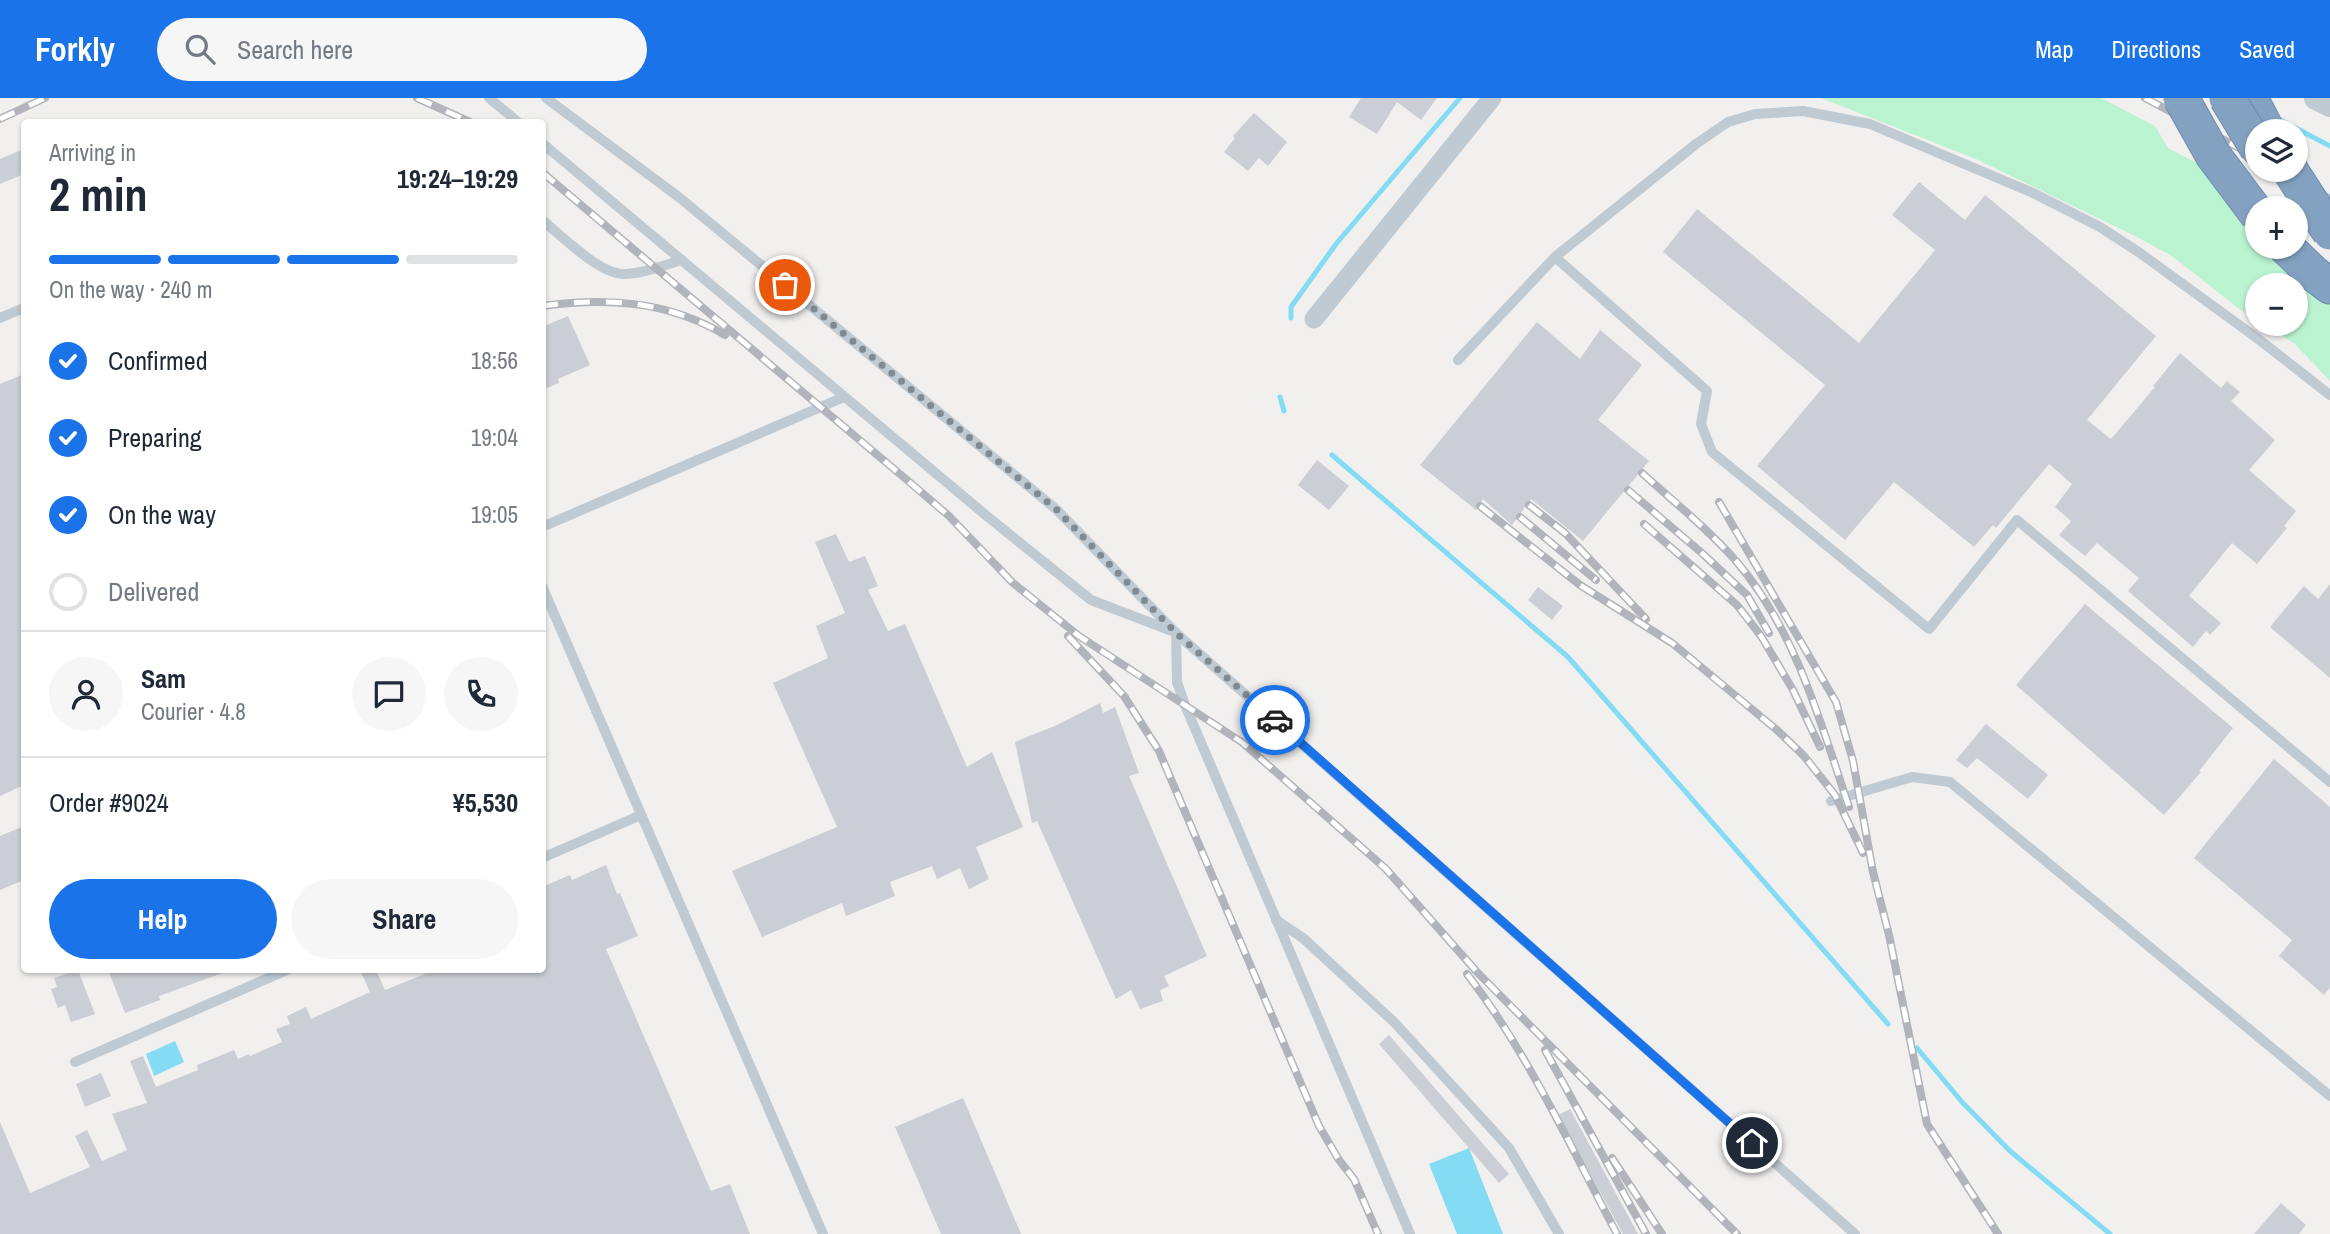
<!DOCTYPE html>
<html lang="en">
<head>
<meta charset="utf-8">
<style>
	:root { --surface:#fff; --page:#f6f6f7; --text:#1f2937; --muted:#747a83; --line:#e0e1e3; --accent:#1a73e8 }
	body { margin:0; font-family:"Archivo Narrow",sans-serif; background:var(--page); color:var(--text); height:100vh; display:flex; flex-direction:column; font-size:26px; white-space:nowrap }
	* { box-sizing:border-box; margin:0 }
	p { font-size:23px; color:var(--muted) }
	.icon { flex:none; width:38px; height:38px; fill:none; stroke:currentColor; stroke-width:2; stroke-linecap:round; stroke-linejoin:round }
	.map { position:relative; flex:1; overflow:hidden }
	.sheet { position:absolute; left:21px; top:21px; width:525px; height:854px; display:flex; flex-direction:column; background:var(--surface); border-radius:7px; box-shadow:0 2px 5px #0004 }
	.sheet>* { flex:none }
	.fabs { position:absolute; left:2245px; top:21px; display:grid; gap:14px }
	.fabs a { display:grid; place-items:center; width:63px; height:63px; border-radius:50%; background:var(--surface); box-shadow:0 2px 5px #0004; font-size:35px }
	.pin { position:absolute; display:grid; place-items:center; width:60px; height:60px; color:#fff; margin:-30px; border:4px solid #fff; border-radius:50%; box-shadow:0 2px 7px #0007 }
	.courier { position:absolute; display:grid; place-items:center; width:70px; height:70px; margin:-35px; border:5px solid #1a73e8; border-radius:50%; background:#fff; color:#222; box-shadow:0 2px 9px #0007 }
	.head em { font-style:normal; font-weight:800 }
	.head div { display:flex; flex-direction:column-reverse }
	.head { display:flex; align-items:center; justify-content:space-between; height:119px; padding:0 28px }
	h1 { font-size:46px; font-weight:800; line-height:52px }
	.bar { display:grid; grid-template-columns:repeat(4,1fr); gap:10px 7px; align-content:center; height:84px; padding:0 28px }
	.bar i { height:9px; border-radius:5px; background:var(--line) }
	.bar .on { background:var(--accent) }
	.bar p { grid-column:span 4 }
	.line { display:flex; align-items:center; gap:18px; padding:0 28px; border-top:2px solid var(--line) }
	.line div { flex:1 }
	.round { display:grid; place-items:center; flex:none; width:74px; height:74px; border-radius:37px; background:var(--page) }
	ol { padding:0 28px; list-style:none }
	li { display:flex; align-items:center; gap:21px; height:77px }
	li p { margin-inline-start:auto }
	li .icon { padding:7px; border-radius:50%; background:var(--accent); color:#fff; stroke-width:4 }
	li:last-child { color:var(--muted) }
	li i { width:38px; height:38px; border:4px solid var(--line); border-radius:50% }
	.primary-button { display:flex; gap:14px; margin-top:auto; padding:14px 28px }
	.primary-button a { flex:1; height:80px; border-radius:42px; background:var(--accent); color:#fff; font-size:28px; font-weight:800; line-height:80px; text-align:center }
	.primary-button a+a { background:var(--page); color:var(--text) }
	header { display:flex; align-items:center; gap:42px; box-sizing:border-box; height:98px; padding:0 35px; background:var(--accent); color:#fff }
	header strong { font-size:33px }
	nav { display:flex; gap:38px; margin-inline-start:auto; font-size:24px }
	.search { width:490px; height:63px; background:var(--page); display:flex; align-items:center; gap:18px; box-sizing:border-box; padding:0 24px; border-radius:38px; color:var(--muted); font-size:26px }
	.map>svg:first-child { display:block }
	.green { fill:#baf3d0 }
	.water { fill:#83dcf4 }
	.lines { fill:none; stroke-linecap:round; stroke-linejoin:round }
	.stream { stroke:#83dcf4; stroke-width:5 }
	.building { fill:#cbced4 }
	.motorway-casing { stroke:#6e8dae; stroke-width:37 }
	.service { stroke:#bfcad2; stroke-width:10 }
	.minor { stroke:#bfcad2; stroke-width:19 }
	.tertiary { stroke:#bfcad2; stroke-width:24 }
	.motorway { stroke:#83a2c2; stroke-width:35 }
	.rail-casing { stroke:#b1b4ba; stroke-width:8 }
	.rail { stroke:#fff; stroke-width:5; stroke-dasharray:16; stroke-linecap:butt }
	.motorway-bridge-casing { stroke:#6e8dae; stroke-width:37; stroke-linecap:butt }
	.motorway-bridge { stroke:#83a2c2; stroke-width:35 }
	.done { stroke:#828a91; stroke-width:7; stroke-dasharray:0 12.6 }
	.route { stroke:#1a73e8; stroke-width:9 }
</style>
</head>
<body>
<header>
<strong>Forkly</strong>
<div class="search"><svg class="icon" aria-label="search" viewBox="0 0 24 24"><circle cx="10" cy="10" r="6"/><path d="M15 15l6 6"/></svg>Search here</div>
<nav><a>Map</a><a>Directions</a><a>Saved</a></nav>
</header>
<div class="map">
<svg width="2330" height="1136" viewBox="0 0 2330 1136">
	<rect width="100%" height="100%" fill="#f2efef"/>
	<path class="green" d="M1821,0H2101L2155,28L2168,50L2212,73L2257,136L2258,149H2269L2330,202V283L2295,246L2264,226H2296V187H2258L2257,222L2238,210L2172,158L2135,138L1976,61Z"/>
	<g class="water">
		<path d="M175,943L184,964L154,978L146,956Z"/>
		<path d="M1469,1050L1503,1136H1457L1429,1066Z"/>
	</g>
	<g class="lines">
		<g class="stream">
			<path d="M2275,19L2330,48"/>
			<path d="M1291,220V209L1336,146L1460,0"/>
			<path d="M1280,299L1284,313"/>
			<path d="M1332,357L1568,559L1888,926"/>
			<path d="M1917,950L1962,1004L2010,1053L2110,1136"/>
		</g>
	</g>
	<g class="building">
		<path d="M1361,0H1437L1421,22L1397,4L1377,36L1349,19Z"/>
		<path d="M1254,15L1287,44L1268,68L1259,60L1248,73L1224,54L1235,40L1233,38Z"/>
		<path d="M24,51V76L0,86V61Z"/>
		<path d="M1919,84L1965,122L1985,97L2156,238L2087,322L2111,341L2155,289L2153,288L2180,255L2221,290L2227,283L2240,294L2231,303L2275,342L2249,372L2296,413L2284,428L2287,430L2257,466L2232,445L2189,498L2221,525L2210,537L2206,533L2193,549L2128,493L2139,480L2097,445L2085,458L2059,437L2071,423L2055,409L2072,386L2049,366L1996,430L1993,427L1974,449L1894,384L1845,442L1757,368L1825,287L1663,154L1697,111L1859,245L1935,152L1892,117Z"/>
		<path d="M568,218L590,267L558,281L559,285L542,292V229Z"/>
		<path d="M1537,224L1580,261L1600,232L1642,267L1598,322L1649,363L1583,443L1531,401L1512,427L1483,401L1476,412L1420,367Z"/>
		<path d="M24,276V687L0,698V286Z"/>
		<path d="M1317,362L1349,388L1329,412L1298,387Z"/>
		<path d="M836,436L849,464L865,458L878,488L868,492L888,533L905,526L967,669L992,654L1023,729L976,749L989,781L969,791L960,770L937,781L932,768L890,784L895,798L846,818L842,805L762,839L732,773L837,729L773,585L828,560L816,528L845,515L815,444Z"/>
		<path d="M2330,486V580L2270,529L2304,488L2318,501Z"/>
		<path d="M1538,489L1563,508L1552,522L1528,502Z"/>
		<path d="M2085,506L2233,630L2199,673L2201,674L2164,717L2016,587Z"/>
		<path d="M1100,605L1103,615L1115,609L1139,675L1129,678L1207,858L1164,878L1169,888L1160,892L1163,903L1140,911L1131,892L1116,901L1037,723L1032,725L1015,644L1057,627Z"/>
		<path d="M1986,626L2048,677L2028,701L1977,660L1967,670L1956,662Z"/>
		<path d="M2274,661L2330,709V890L2324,897L2279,858L2292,842L2194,760Z"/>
		<path d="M24,728V782L0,792V738Z"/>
		<path d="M606,767L617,796L620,795L638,838L606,851L711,1093L730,1086L750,1136H0V1024L30,1095L90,1069L75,1038L87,1032L102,1063L127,1052L112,1016L147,1005L130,963L143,958L156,989L198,972L197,967L234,952L238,961L249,956L250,958L282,944L276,931L290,926L287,918L306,909L311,921L370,894L360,872H376L385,892L425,876L423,872H542V789L570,777L572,782Z"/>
		<path d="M78,872L95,916L71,924L65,907L58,910L51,891L57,889L54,880Z"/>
		<path d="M108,872H228V873L159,898L160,902L125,915Z"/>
		<path d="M1389,937L1509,1076L1499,1085L1379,946Z"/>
		<path d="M101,975L111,998L85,1009L76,986Z"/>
		<path d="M963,1000L1021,1136H941L895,1029Z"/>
		<path d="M1570,1011L1638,1136H1623L1558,1017Z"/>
		<path d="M2281,1105L2306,1127L2299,1136H2254Z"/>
	</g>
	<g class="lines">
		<defs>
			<g id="motorway">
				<path d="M2250,0L2267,33"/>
				<path d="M2286,149L2313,175L2330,188"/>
			</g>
		</defs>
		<use href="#motorway" class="motorway-casing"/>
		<g class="service">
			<path d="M489,0L518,24"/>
			<path d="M546,0L680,100L1057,412L1176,535L1855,1136"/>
			<path d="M542,45L988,419L1091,502L1172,533"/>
			<path d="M542,122C562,138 598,175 623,176C643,176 664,167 682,162"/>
			<path d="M1555,159L1707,293L1701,326L1712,354L1929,531L2017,422L2330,684"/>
			<path d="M0,220L24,210"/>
			<path d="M1458,262L1555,159L1696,46L1728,24L1755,16L1803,13L1870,26L2033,95L2100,129L2140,155L2257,240L2330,297"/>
			<path d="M542,429L844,299"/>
			<path d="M542,488L823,1136"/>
			<path d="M1176,535L1177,584L1185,607L1410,1136"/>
			<path d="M1831,703L1912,679L1950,684L2330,998"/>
			<path d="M542,760L641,717"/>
			<path d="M1276,822L1303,840L1395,925L1509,1050L1559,1136"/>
			<path d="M75,964L287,872"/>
		</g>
		<path class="minor" d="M1314,221L1492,0"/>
		<path class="tertiary" d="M2316,0L2330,7"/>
		<use href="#motorway" class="motorway"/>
		<defs>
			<g id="rail">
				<path d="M417,0L470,24"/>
				<path d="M2145,0L2258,60"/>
				<path d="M0,21L45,0"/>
				<path d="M2280,72L2330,101"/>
				<path d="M542,74L907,382L949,418L1013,485L1079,538L1243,645L1386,771L1477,874L1737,1136"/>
				<path d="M542,208C607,199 668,203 725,237"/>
				<path d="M1642,375C1673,403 1708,431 1736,463C1796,533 1820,623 1849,709"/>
				<path d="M1628,392L1703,456L1747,497L1769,535"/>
				<path d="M1719,404L1836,604L1853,663L1873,774L1889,837L1927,1026L1998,1136"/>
				<path d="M1529,407L1565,435L1646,521"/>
				<path d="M1480,408L1580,487L1672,545L1777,632L1804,658L1835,697L1863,755"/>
				<path d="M1520,419L1596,482"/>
				<path d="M1644,426L1737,507L1761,538L1793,592L1820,649"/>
				<path d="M1068,538L1124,598L1159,653L1319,1028L1339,1062L1354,1081L1378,1136"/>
				<path d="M1467,876C1528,955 1570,1048 1617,1136"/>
				<path d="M1545,952L1646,1136"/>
				<path d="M1612,1060L1662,1136"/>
			</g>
		</defs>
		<use href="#rail" class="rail-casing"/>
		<use href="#rail" class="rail"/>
		<defs>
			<g id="motorway-bridge">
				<path d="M2181,0L2213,57L2258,117"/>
				<path d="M2227,0L2258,51"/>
				<path d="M2290,72L2330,134"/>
			</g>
		</defs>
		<use href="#motorway-bridge" class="motorway-bridge-casing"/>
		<use href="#motorway-bridge" class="motorway-bridge"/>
	</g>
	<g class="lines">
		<path class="done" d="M785,187L1057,412L1176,535L1275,622"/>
		<path class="route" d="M1275,622L1752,1045"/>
	</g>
</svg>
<div class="fabs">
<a><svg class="icon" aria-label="layers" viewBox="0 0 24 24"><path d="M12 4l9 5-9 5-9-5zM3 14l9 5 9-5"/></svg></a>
<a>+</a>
<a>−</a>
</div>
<div class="pin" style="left:785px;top:187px;background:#ea580c"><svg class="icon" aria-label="bag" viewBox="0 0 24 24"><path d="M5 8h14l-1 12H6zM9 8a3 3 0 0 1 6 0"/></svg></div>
<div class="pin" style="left:1752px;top:1045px;background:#1f2937"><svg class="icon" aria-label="home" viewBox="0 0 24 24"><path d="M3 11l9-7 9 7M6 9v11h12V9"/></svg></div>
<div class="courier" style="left:1275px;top:622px"><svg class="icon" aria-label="car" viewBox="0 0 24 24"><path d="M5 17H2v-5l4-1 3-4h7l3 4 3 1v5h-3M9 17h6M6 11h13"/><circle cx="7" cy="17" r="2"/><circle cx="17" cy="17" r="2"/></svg></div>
<section class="sheet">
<div class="head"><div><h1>2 min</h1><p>Arriving in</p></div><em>19:24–19:29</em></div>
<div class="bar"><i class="on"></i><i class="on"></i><i class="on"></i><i></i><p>On the way · 240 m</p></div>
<ol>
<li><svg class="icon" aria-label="check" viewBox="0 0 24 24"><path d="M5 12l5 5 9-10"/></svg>Confirmed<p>18:56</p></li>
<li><svg class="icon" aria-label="check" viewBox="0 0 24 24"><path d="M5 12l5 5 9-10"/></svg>Preparing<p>19:04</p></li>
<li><svg class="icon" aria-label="check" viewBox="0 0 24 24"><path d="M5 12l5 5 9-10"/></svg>On the way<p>19:05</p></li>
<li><i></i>Delivered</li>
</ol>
<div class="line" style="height:126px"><a class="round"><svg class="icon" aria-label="person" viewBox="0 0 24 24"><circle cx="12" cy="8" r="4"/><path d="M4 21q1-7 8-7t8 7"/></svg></a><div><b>Sam</b><p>Courier · 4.8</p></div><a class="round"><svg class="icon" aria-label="chat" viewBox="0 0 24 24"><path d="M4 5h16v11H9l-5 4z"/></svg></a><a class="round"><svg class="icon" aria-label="phone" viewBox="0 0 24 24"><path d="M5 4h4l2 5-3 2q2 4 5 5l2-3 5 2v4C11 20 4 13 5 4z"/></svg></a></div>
<div class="line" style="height:91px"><div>Order #9024</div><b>¥5,530</b></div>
<div class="primary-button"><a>Help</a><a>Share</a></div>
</section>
</div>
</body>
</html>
